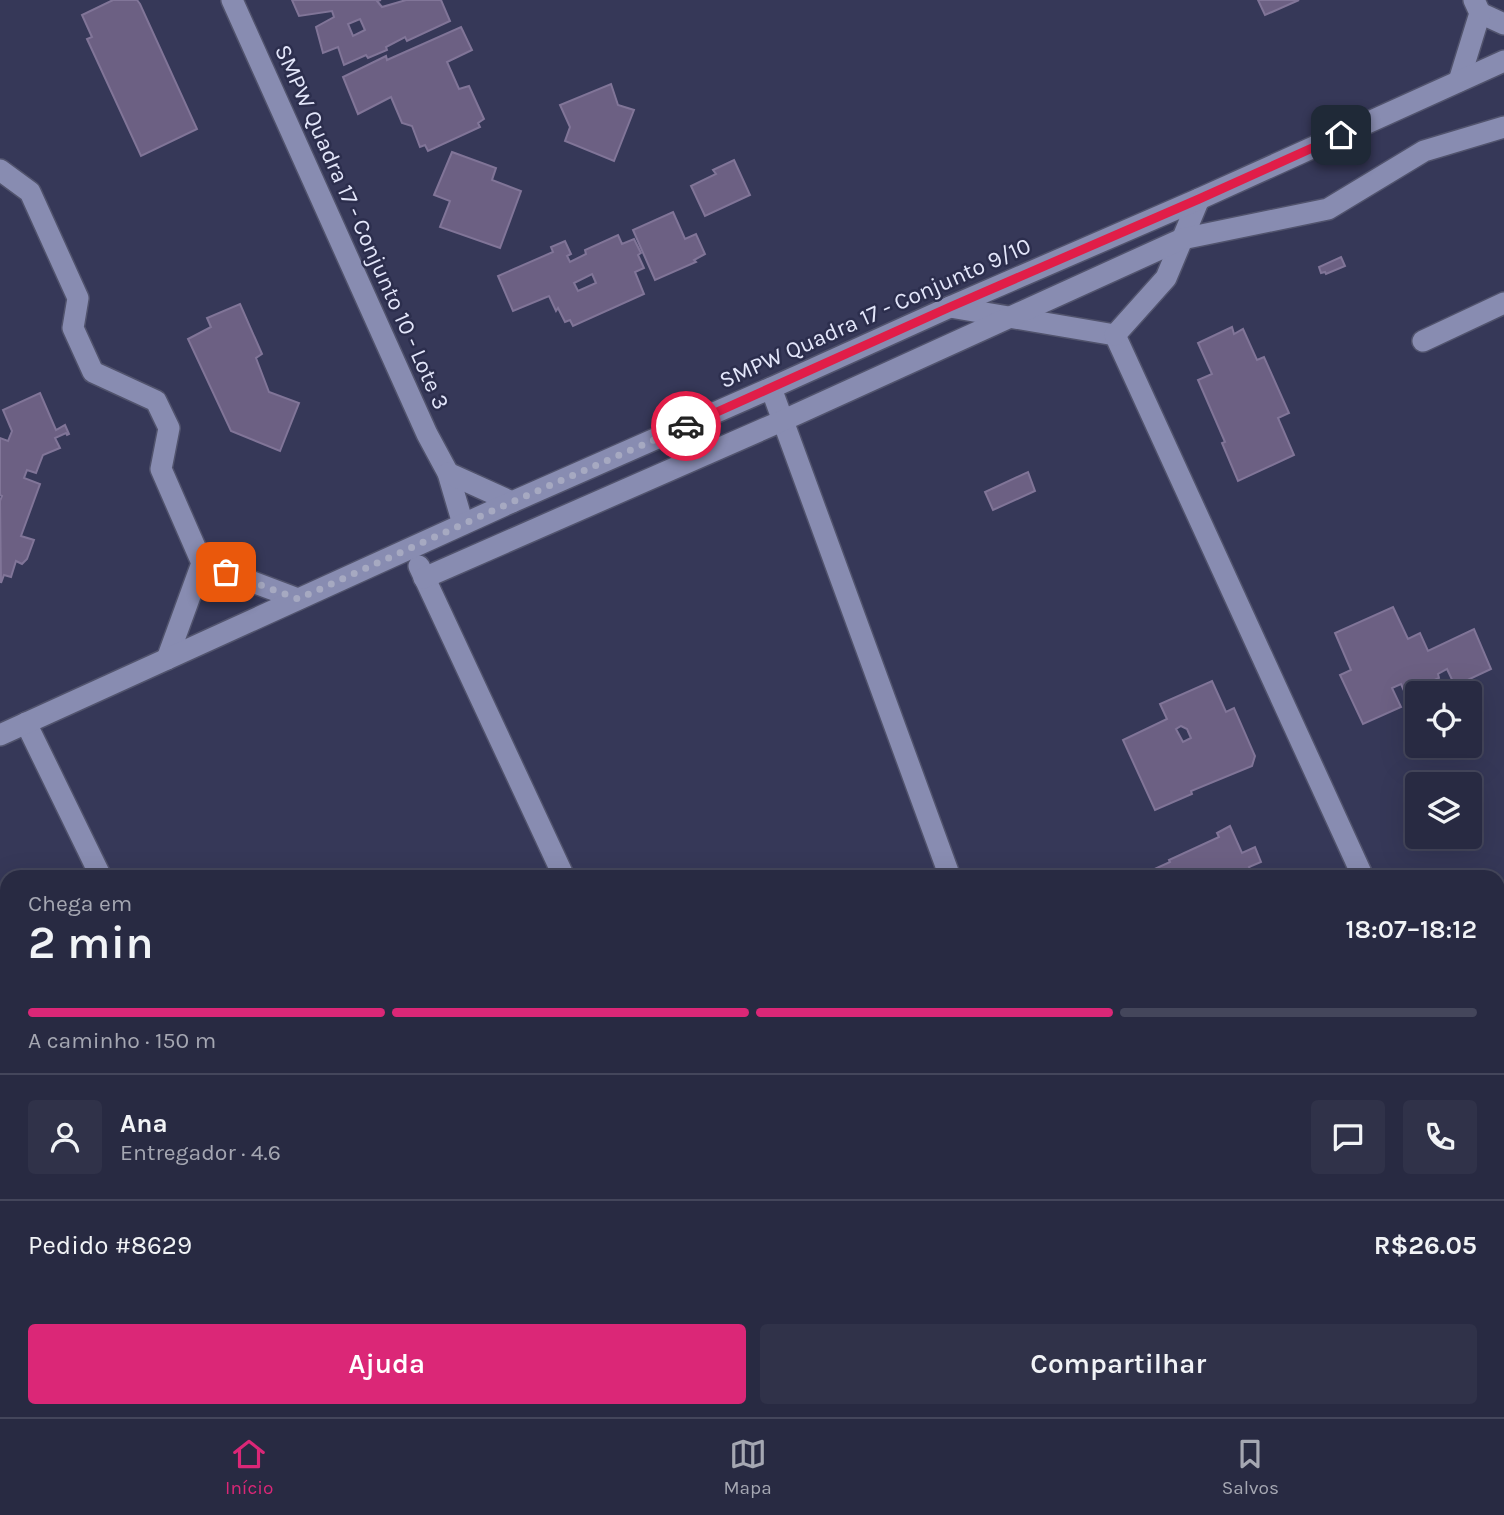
<!DOCTYPE html>
<html lang="pt">
<head>
<meta charset="utf-8">
<style>
	:root { --surface:#282a42; --page:#303249; --text:#f1f3f6; --muted:#a5a7b2; --line:#44465b; --accent:#db2777 }
	body { margin:0; font-family:Karla,sans-serif; background:var(--page); color:var(--text); height:100vh; display:flex; flex-direction:column; font-size:26px; white-space:nowrap }
	* { box-sizing:border-box; margin:0 }
	p { font-size:23px; color:var(--muted) }
	.icon { flex:none; width:38px; height:38px; fill:none; stroke:currentColor; stroke-width:2; stroke-linecap:round; stroke-linejoin:round }
	.map { position:relative; flex:1; overflow:hidden }
	.details { position:absolute; left:0px; top:870px; width:1505px; height:548px; display:flex; flex-direction:column; background:var(--surface); border-radius:21px 21px 0 0; box-shadow:0 7px 28px #0002,0 0 0 2px var(--line) }
	.details>* { flex:none }
	.buttons { position:absolute; left:1405px; top:681px; display:grid; gap:14px }
	.buttons a { display:grid; place-items:center; width:77px; height:77px; border-radius:7px; background:var(--surface); box-shadow:0 7px 28px #0002,0 0 0 2px var(--line); font-size:35px }
	.pin { position:absolute; display:grid; place-items:center; width:60px; height:60px; color:#fff; margin:-30px; border-radius:14px; box-shadow:0 4px 10px #0006 }
	.courier { position:absolute; display:grid; place-items:center; width:70px; height:70px; margin:-35px; border:5px solid #e11d48; border-radius:50%; background:#fff; color:#222; box-shadow:0 2px 9px #0007 }
	.head em { font-style:normal; font-weight:600 }
	.head div { display:flex; flex-direction:column-reverse }
	.head { display:flex; align-items:center; justify-content:space-between; height:119px; padding:0 28px }
	h1 { font-size:46px; font-weight:600; line-height:52px }
	.bar { display:grid; grid-template-columns:repeat(4,1fr); gap:10px 7px; align-content:center; height:84px; padding:0 28px }
	.bar i { height:9px; border-radius:5px; background:var(--line) }
	.bar .active { background:var(--accent) }
	.bar p { grid-column:span 4 }
	.line { display:flex; align-items:center; gap:18px; padding:0 28px; border-top:2px solid var(--line) }
	.line div { flex:1 }
	.round { display:grid; place-items:center; flex:none; width:74px; height:74px; border-radius:7px; background:var(--page) }
	.action { display:flex; gap:14px; margin-top:auto; padding:14px 28px }
	.action a { flex:1; height:80px; border-radius:7px; background:var(--accent); color:#fff; font-size:28px; font-weight:600; line-height:80px; text-align:center }
	.action a+a { background:var(--page); color:var(--text) }
	.tabs { display:flex; justify-content:space-around; align-items:center; height:98px; border-top:2px solid var(--line); background:var(--surface); font-size:19px; color:var(--muted) }
	.tabs a { display:grid; justify-items:center; gap:4px }
	.tabs .active { color:var(--accent) }
	.map>svg:first-child { display:block }
	.building { fill:#6c6083; stroke:#817598; stroke-width:2; fill-rule:evenodd }
	.lines { fill:none; stroke-linecap:round; stroke-linejoin:round }
	.minor-casing { stroke:#51536d; stroke-width:24 }
	.minor { stroke:#888cb1; stroke-width:21 }
	.done { stroke:#a6a9c1; stroke-width:7; stroke-dasharray:0 12.6 }
	.route { stroke:#e11d48; stroke-width:9 }
	.labels { text-anchor:middle; dominant-baseline:central; stroke-width:5; stroke-linejoin:round; paint-order:stroke }
	.street-label { font-size:23px; fill:#e3e6fa; stroke:#2c2e4d }
</style>
</head>
<body>
<div class="map">
<svg width="1504" height="1417" viewBox="0 0 1504 1417">
	<rect width="100%" height="100%" fill="#363858"/>
	<g class="building">
		<path d="M113,0H137L140,4L197,129L141,156L87,39L92,37L82,15Z"/>
		<path d="M292,0H381L377,1L382,7L406,0H441L450,21L407,41L405,37L386,47L387,50L368,58L366,55L344,65L338,47L323,53L316,27L334,17L332,11L299,16ZM360,19L365,30L353,36L348,24Z"/>
		<path d="M1258,0H1299L1265,15Z"/>
		<path d="M461,27L472,50L447,62L459,89L469,86L484,119L478,123L480,127L428,151L425,145L420,147L412,126L402,123L391,97L358,114L343,77L386,56L387,60Z"/>
		<path d="M611,84L618,105L634,110L614,161L565,141L570,127L560,105Z"/>
		<path d="M452,152L496,168L492,180L521,191L500,248L440,227L450,201L434,195Z"/>
		<path d="M734,160L750,195L705,216L691,186L716,174L713,170Z"/>
		<path d="M673,212L685,239L696,234L705,254L694,260L696,262L655,280L633,230Z"/>
		<path d="M618,235L622,244L634,239L641,253L638,255L644,268L635,272L644,294L573,326L570,320L565,322L558,308L556,311L549,296L513,311L498,276L553,252L551,247L565,241L571,254L567,256L570,262L586,254L585,250ZM592,274L596,283L578,291L574,283Z"/>
		<path d="M1341,257L1345,266L1326,274L1325,272L1321,273L1319,267Z"/>
		<path d="M240,304L262,354L256,358L269,392L299,403L280,451L231,431L188,339L211,327L207,318Z"/>
		<path d="M1232,327L1234,334L1243,329L1257,360L1264,357L1289,413L1278,418L1294,455L1238,481L1222,443L1225,442L1198,380L1212,374L1198,343Z"/>
		<path d="M40,393L56,430L65,425L69,434L67,435L66,433L55,438L60,448L43,455L36,473L27,470L24,478L40,484L21,536L34,540L27,559L22,564L16,561L11,577L4,575L1,583L0,501L2,496L0,495V438L8,441L12,431L3,410Z"/>
		<path d="M1028,472L1035,491L993,510L985,492Z"/>
		<path d="M1393,607L1408,639L1420,633L1428,651L1474,629L1491,669L1455,686L1447,669L1438,674L1439,678L1405,693L1401,684L1392,688L1401,707L1363,724L1340,675L1351,670L1335,633Z"/>
		<path d="M1212,681L1226,712L1234,708L1255,756L1252,766L1191,791L1192,794L1155,810L1123,740L1167,719L1160,704ZM1181,726L1187,729L1191,738L1183,742L1176,729Z"/>
		<path d="M1230,826L1242,853L1255,847L1261,862L1249,867L1253,877H1150L1148,872L1170,862L1169,860L1219,837L1217,833Z"/>
		<path d="M0,915L2,920L7,918V1010L0,1013Z"/>
		<path d="M1504,965V996L1498,983V968Z"/>
		<path d="M7,1050V1092L0,1095V1053Z"/>
		<path d="M372,1410H417L419,1417H374Z"/>
		<path d="M864,1410H904L907,1417H867Z"/>
	</g>
	<g class="lines">
		<defs>
			<g id="minor">
				<path d="M232,0L427,434L448,473L463,524"/>
				<path d="M1480,13L1504,24"/>
				<path d="M1459,81L1480,13L1474,0"/>
				<path d="M0,170L30,192L78,298L73,328L93,372L156,401L169,428L161,469L202,563L167,659"/>
				<path d="M950,307L1115,335"/>
				<path d="M1115,335L1363,877"/>
				<path d="M1115,335L1166,278L1199,199"/>
				<path d="M1423,341L1504,303"/>
				<path d="M771,388L950,877"/>
				<path d="M448,473L512,502"/>
				<path d="M202,563L298,599"/>
				<path d="M419,566L564,877"/>
				<path d="M424,578L784,420L1182,239L1328,209L1424,151L1504,127"/>
				<path d="M26,723L101,877"/>
				<path d="M0,735L512,502L771,388L950,307L1199,199L1504,61"/>
				<path d="M0,1249L7,1264"/>
				<path d="M75,1410L78,1417"/>
			</g>
		</defs>
		<use href="#minor" class="minor-casing"/>
		<use href="#minor" class="minor"/>
	</g>
	<g class="lines">
		<path class="done" d="M226,572L298,599L512,502L686,426"/>
		<path class="route" d="M686,426L950,307L1199,199L1341,135"/>
	</g>
	<g class="labels">
		<g class="street-label">
			<text transform="translate(362 227) rotate(66)">SMPW Quadra 17 - Conjunto 10 - Lote 3</text>
			<text transform="translate(875 313) rotate(-24)">SMPW Quadra 17 - Conjunto 9/10</text>
		</g>
	</g>
</svg>
<div class="buttons">
<a><svg class="icon" aria-label="locate" viewBox="0 0 24 24"><circle cx="12" cy="12" r="6"/><path d="M12 2v4M12 18v4M2 12h4M18 12h4"/></svg></a>
<a><svg class="icon" aria-label="layers" viewBox="0 0 24 24"><path d="M12 4l9 5-9 5-9-5zM3 14l9 5 9-5"/></svg></a>
</div>
<div class="pin" style="left:226px;top:572px;background:#ea580c"><svg class="icon" aria-label="bag" viewBox="0 0 24 24"><path d="M5 8h14l-1 12H6zM9 8a3 3 0 0 1 6 0"/></svg></div>
<div class="pin" style="left:1341px;top:135px;background:#1f2937"><svg class="icon" aria-label="home" viewBox="0 0 24 24"><path d="M3 11l9-7 9 7M6 9v11h12V9"/></svg></div>
<div class="courier" style="left:686px;top:426px"><svg class="icon" aria-label="car" viewBox="0 0 24 24"><path d="M5 17H2v-5l4-1 3-4h7l3 4 3 1v5h-3M9 17h6M6 11h13"/><circle cx="7" cy="17" r="2"/><circle cx="17" cy="17" r="2"/></svg></div>
<section class="details">
<div class="head"><div><h1>2 min</h1><p>Chega em</p></div><em>18:07–18:12</em></div>
<div class="bar"><i class="active"></i><i class="active"></i><i class="active"></i><i></i><p>A caminho · 150 m</p></div>
<div class="line" style="height:126px"><a class="round"><svg class="icon" aria-label="person" viewBox="0 0 24 24"><circle cx="12" cy="8" r="4"/><path d="M4 21q1-7 8-7t8 7"/></svg></a><div><b>Ana</b><p>Entregador · 4.6</p></div><a class="round"><svg class="icon" aria-label="chat" viewBox="0 0 24 24"><path d="M4 5h16v11H9l-5 4z"/></svg></a><a class="round"><svg class="icon" aria-label="phone" viewBox="0 0 24 24"><path d="M5 4h4l2 5-3 2q2 4 5 5l2-3 5 2v4C11 20 4 13 5 4z"/></svg></a></div>
<div class="line" style="height:91px"><div>Pedido #8629</div><b>R$26.05</b></div>
<div class="action"><a>Ajuda</a><a>Compartilhar</a></div>
</section>
</div>
<nav class="tabs">
<a class="active"><svg class="icon" aria-label="home" viewBox="0 0 24 24"><path d="M3 11l9-7 9 7M6 9v11h12V9"/></svg>Início</a>
<a><svg class="icon" aria-label="map" viewBox="0 0 24 24"><path d="M3 6l6-2 6 2 6-2v14l-6 2-6-2-6 2zM9 4v14M15 6v14"/></svg>Mapa</a>
<a><svg class="icon" aria-label="saved" viewBox="0 0 24 24"><path d="M7 4h10v16l-5-4-5 4z"/></svg>Salvos</a>
</nav>
</body>
</html>
